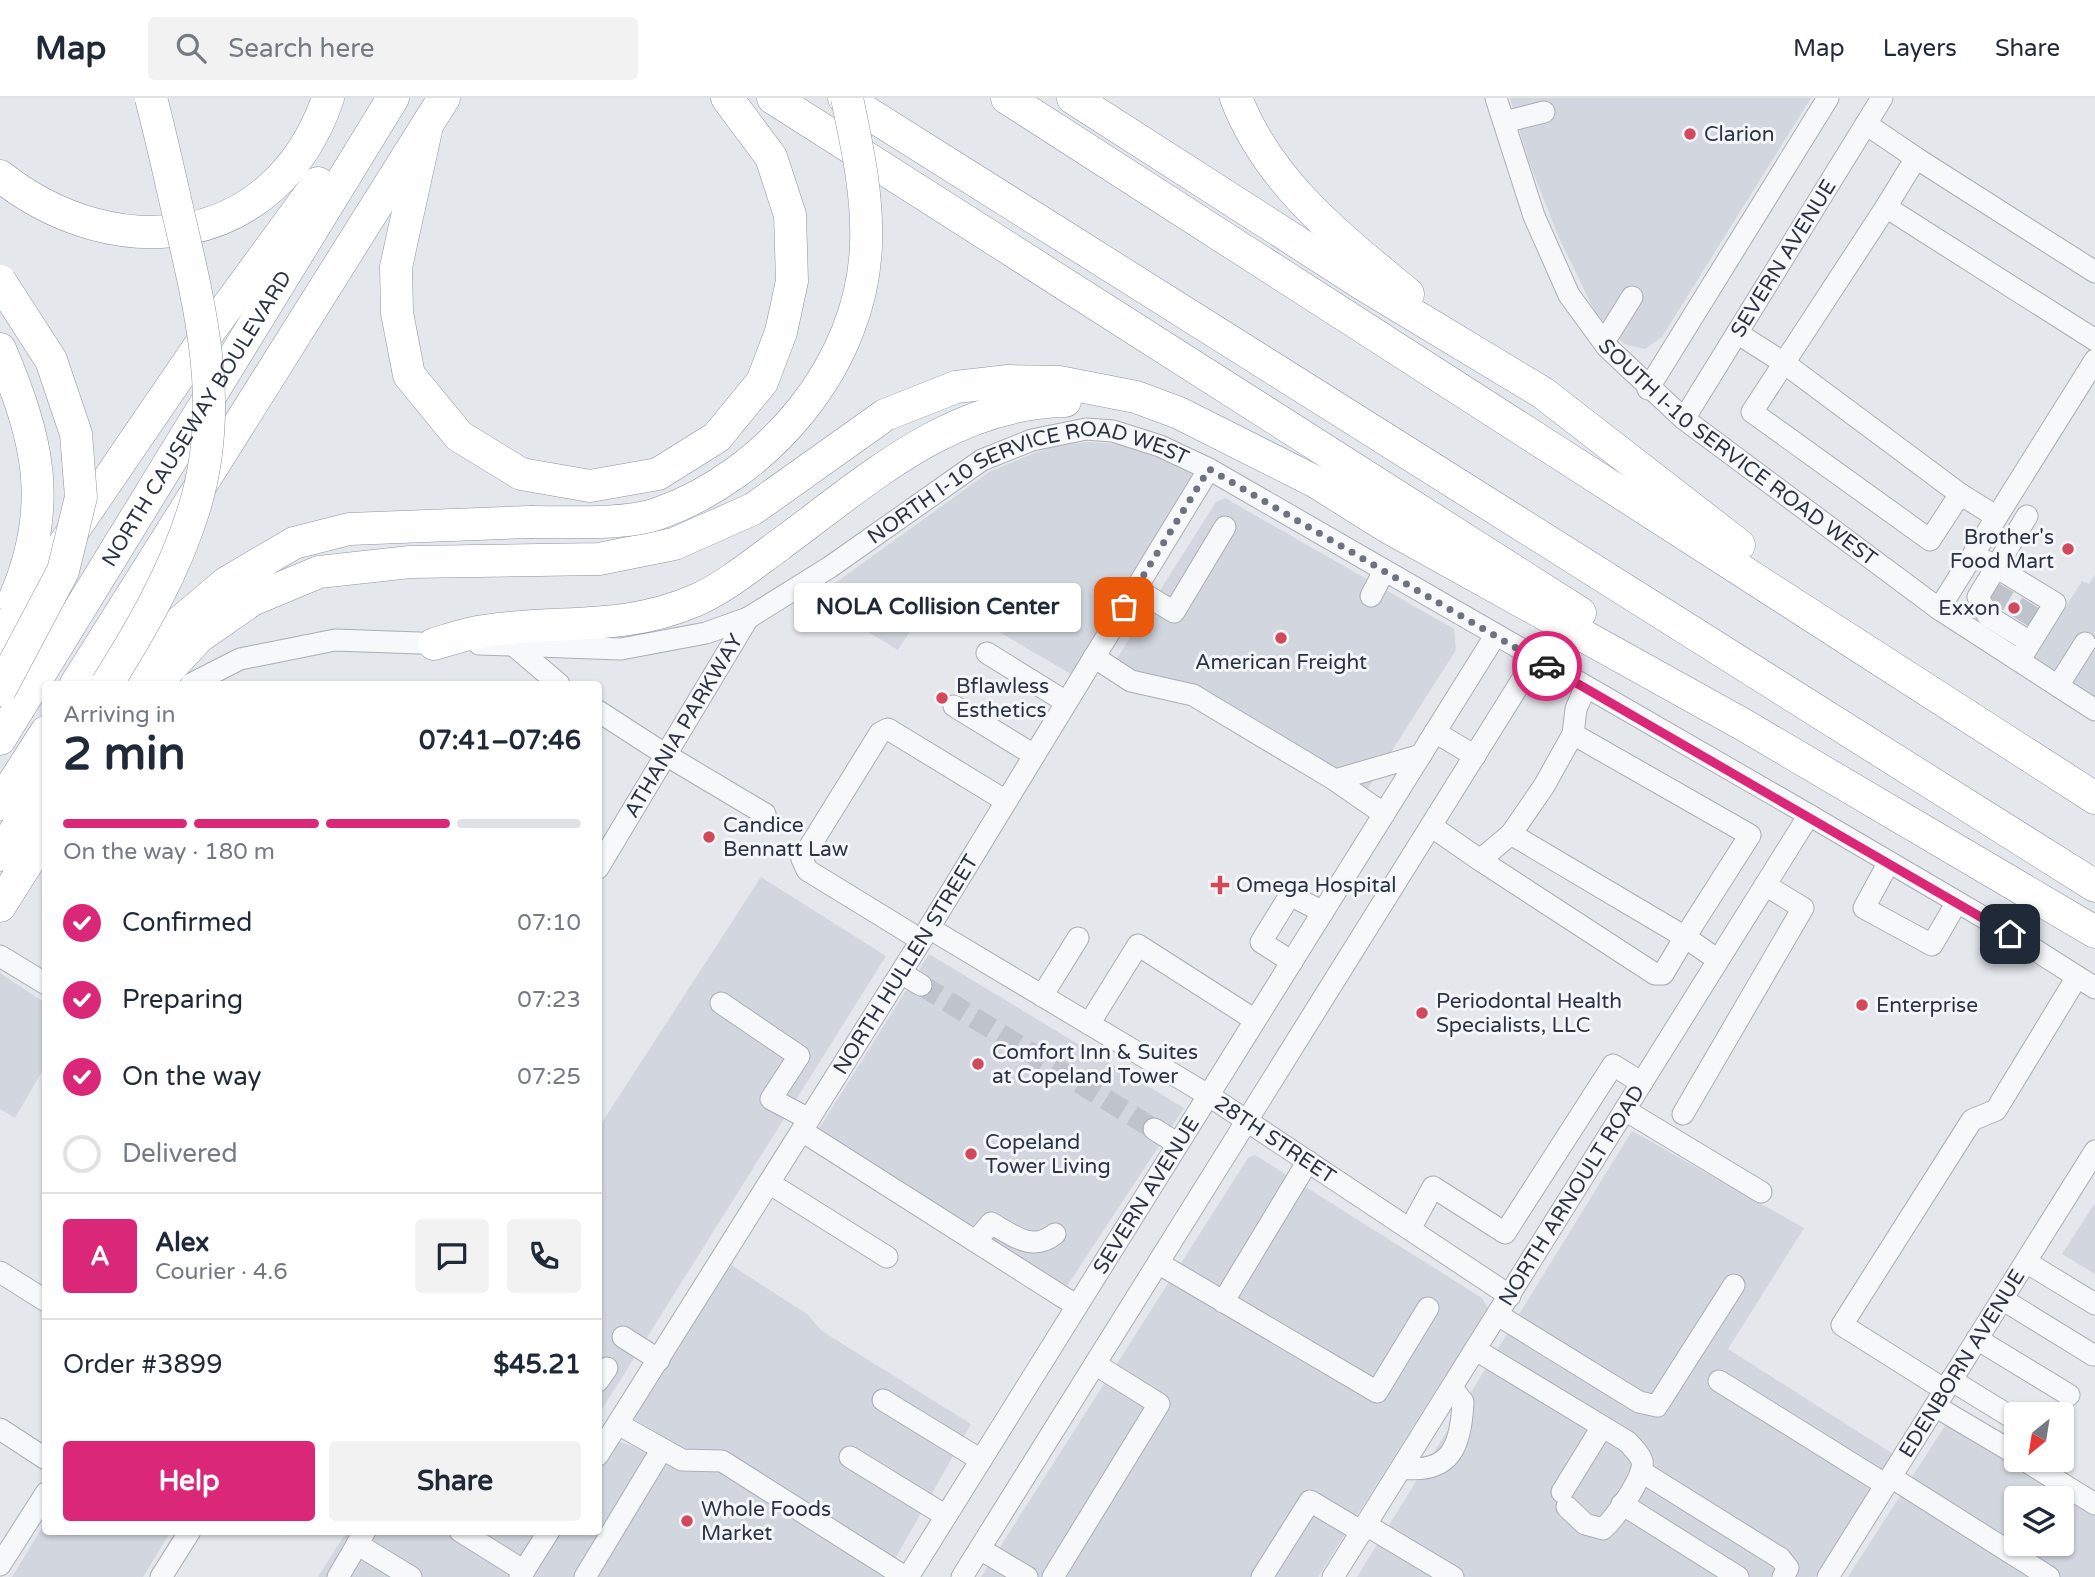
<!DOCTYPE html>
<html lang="en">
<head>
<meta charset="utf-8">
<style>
	:root { --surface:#fff; --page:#f2f2f3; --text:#1f2937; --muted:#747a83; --line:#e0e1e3; --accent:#db2777 }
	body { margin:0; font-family:"Varela Round",sans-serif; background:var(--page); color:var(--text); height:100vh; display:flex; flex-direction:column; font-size:26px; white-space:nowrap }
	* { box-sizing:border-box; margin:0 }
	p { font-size:23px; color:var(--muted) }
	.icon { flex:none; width:38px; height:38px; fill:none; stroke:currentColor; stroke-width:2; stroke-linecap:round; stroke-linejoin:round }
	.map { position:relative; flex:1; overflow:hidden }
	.drawer { position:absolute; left:42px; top:583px; width:560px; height:854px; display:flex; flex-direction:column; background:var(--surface); border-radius:7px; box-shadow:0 2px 5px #0004 }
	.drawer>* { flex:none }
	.needle { width:46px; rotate:210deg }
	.controls { position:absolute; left:2004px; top:1304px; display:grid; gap:14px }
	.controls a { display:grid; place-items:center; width:70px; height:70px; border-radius:7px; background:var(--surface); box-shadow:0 2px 5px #0004; font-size:35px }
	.pin { position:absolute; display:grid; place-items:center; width:60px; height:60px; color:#fff; margin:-30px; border-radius:14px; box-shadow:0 4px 10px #0006 }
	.courier { position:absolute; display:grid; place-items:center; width:70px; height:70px; margin:-35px; border:5px solid #db2777; border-radius:50%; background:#fff; color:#222; box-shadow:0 2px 9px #0007 }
	.bubble { position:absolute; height:49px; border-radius:7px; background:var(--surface); box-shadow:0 2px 5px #0004; font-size:23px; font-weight:800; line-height:49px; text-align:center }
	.summary em { font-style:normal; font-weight:800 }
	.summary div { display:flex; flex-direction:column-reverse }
	.summary { display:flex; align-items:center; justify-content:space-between; height:119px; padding:0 21px }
	h1 { font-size:46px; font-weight:800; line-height:52px }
	.bar { display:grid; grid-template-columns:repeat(4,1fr); gap:10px 7px; align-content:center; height:84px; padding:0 21px }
	.bar i { height:9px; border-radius:5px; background:var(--line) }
	.bar .selected { background:var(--accent) }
	.bar p { grid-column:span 4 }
	.line { display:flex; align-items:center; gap:18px; padding:0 21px; border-top:2px solid var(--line) }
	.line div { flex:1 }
	.round { display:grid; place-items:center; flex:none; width:74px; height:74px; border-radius:7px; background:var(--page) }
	ol { padding:0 21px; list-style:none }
	li { display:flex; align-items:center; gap:21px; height:77px }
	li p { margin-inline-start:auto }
	li .icon { padding:7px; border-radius:50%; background:var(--accent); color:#fff; stroke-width:4 }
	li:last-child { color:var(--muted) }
	li i { width:38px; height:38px; border:4px solid var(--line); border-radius:50% }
	.primary-button { display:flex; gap:14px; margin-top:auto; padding:14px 21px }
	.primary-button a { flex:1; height:80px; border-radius:7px; background:var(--accent); color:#fff; font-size:28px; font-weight:800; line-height:80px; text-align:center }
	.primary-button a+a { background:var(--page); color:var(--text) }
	header { display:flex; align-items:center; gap:42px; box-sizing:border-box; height:98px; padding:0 35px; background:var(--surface); border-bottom:2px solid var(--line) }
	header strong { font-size:33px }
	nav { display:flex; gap:38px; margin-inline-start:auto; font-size:24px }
	.search { width:490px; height:63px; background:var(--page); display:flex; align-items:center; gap:18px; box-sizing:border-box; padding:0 24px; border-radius:7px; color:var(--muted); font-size:26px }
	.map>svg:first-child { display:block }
	.built { fill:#d2d6de; fill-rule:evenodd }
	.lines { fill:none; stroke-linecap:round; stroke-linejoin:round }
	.minor-tunnel { stroke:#bfc3cb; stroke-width:21; stroke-dasharray:21 10; stroke-linecap:butt }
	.minor-casing { stroke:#a9aeb7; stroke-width:23 }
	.highway-casing { stroke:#8b94a3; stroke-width:33 }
	.minor { stroke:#f7f8fa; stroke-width:21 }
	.highway { stroke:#fff; stroke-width:32 }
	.highway-bridge-casing { stroke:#8b94a3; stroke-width:33; stroke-linecap:butt }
	.highway-bridge { stroke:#fff; stroke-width:32 }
	.done { stroke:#6c737f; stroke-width:7; stroke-dasharray:0 12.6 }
	.route { stroke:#db2777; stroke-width:9 }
	.poi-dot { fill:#d1495b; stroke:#f4f6f9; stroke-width:2.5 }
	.labels { text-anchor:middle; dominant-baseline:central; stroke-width:6; stroke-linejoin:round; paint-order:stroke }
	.poi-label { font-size:21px; fill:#2b3445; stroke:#f4f6f9; text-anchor:start }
	.street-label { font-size:21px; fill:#2b3445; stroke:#f4f6f9 }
</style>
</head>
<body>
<header>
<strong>Map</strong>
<div class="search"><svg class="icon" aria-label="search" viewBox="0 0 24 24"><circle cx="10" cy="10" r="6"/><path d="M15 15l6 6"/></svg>Search here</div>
<nav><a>Map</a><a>Layers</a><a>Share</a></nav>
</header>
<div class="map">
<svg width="2095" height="1479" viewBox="0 0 2095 1479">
	<rect width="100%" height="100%" fill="#e4e7ec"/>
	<g class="built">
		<path d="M1510,0H1811L1662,239L1645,251L1624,246L1596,216L1559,140L1529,64Z"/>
		<path d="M1087,344L1120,346L1150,352L1191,373V381L1071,576L934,496L898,552L813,501L989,374L1052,348Z"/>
		<path d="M1225,400L1454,531L1456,552L1365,695L1116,562L1216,404Z"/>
		<path d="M2095,477V599L2034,560L2082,483L2089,486Z"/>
		<path d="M761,779L886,858L599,1316V1029Z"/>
		<path d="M929,856L1184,1010L1065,1191L817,1034Z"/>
		<path d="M0,875L45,905V968L15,1020L0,1011Z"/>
		<path d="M1632,1033L1804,1130L1728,1251L1893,1356L1815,1479H1357Z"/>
		<path d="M1255,1057L1482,1200L1488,1210L1318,1479H981L1248,1060Z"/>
		<path d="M2095,1105V1176L2062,1156Z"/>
		<path d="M731,1167L807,1216L822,1233L971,1326L885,1479H318L347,1433H598L599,1338L633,1348L682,1373L711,1374L723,1356L695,1357L632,1320Z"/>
		<path d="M1955,1312L2095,1397V1479H1848ZM2016,1400H2062V1446H2016Z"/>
		<path d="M45,1425L46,1433H171L143,1479H12Z"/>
	</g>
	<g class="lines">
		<g class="minor-tunnel">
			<path d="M1994,507L2005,488"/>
			<path d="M2020,523L2032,504"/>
			<path d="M921,887L1154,1031"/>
		</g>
		<defs>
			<g id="minor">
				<path id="s1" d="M1496,0L1534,118L1569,197L1607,249L1684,321L1939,511L2095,612"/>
				<path d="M1504,24L1544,14"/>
				<path d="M1866,26L1916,60"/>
				<path d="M1886,109L1916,60L2095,174"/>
				<path d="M1737,235L1784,265L1752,314L1930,442L1960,396L1997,419"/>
				<path d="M1604,244L1632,199"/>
				<path d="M1648,291L1828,0"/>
				<path id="s2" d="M1684,321L1882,0"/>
				<path d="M1960,396L1784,265L1886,109L2095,242"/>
				<path d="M2027,418L1978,499L1988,518L2030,544"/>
				<path d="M1986,463L2055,505L2024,555"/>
				<path d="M1136,491L1174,514L1225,429"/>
				<path d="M1371,498L1384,473"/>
				<path d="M1939,511L2095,262"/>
				<path id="s3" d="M479,546L621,551L706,535L748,520L830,469L982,362L1032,342L1086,331L1113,333L1160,348L1209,371L1809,717L1988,822L2095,890"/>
				<path d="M512,546L559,586"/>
				<path d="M987,555L1066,604"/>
				<path d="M1094,559L1131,583L1193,597L1335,682L1384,716"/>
				<path d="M191,586L240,561L335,542L447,546"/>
				<path d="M2058,588L2085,545"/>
				<path d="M1585,590L1576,611L1573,636L1750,737L1685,839L1718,862"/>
				<path d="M954,608L1034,657"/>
				<path d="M598,613L666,657L765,716"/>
				<path d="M1435,634L1475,658"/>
				<path d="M1335,682L1421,657"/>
				<path d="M1431,728L1480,762L1511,736"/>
				<path d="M1480,762L1655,876H1663L1685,839L1511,736L1544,688L1573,636"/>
				<path d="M1889,764L1864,810L1932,847L1957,804"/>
				<path id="s4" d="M598,770L748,520"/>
				<path id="s5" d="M929,830L1208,997L1510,1198"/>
				<path d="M921,842L807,772L802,761L880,635L888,631L1006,703"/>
				<path d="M0,858L46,886"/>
				<path d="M1292,864L1261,844L1290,797L1323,814"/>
				<path d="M901,875L921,887"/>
				<path d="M1042,898L1078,840"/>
				<path d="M721,905L799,958L771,1001L809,1021"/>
				<path d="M1089,926L1138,847L1255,922"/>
				<path d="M1625,1012L1761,1094"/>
				<path d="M1683,1016L1803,810L1765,787"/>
				<path d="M1154,1031L1178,1046"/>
				<path d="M802,1033L1077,1208"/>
				<path d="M769,1085L887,1159"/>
				<path d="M1410,1131L1433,1089L1505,1135L1613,967L1642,985"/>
				<path d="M976,1143L991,1125C1014,1138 1032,1154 1055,1136"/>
				<path d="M2026,1164L2095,1206"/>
				<path d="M1158,1165L1377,1294L1428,1210"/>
				<path d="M0,1174L46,1203"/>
				<path d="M2002,1201L2093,1257"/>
				<path d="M1223,1204L1308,1063"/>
				<path d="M1498,1217L1639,1304L1657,1308L1734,1187"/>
				<path d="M623,1239L659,1262"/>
				<path d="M1977,1241L2069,1297"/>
				<path d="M1476,1252L1628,1344C1632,1349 1640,1356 1642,1363C1646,1378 1614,1421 1603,1431L1585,1426L1567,1409"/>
				<path d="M1951,1282L2016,1322"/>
				<path d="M598,1283L607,1270"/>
				<path d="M1719,1283L1886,1387"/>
				<path d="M1945,1292L1842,1227L1972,1022L1996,1012L2077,879"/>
				<path d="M883,1302L981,1362"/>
				<path d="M1935,1308L2016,1356"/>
				<path d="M618,1326L682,1362L722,1363L905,1479"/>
				<path d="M0,1331L46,1361"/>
				<path id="s6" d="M598,1357L929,830L1209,371"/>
				<path d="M850,1359L946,1418"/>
				<path d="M2024,1362L2095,1406"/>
				<path d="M1402,1370C1451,1376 1461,1348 1463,1304L1452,1290"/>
				<path d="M1642,1374L1780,1460L1788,1470L1783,1479"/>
				<path d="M1891,1379L2049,1479"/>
				<path d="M1562,1394L1602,1329"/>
				<path d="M1622,1406L1738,1479"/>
				<path d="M1366,1427L1453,1479"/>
				<path d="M460,1433L524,1473"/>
				<path d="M357,1446L411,1479"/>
				<path d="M980,1451L1027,1479"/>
				<path d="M0,1467L46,1395"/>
				<path d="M161,1479L190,1433"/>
				<path d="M338,1479L365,1433"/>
				<path d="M520,1479L549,1433"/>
				<path d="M585,1479L662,1351"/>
				<path id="s7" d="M908,1479L1495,538"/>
				<path d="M962,1479L1535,561"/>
				<path d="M1053,1479L1159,1306L1095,1266"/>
				<path d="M1262,1479L1310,1403L1362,1434"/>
				<path id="s8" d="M1333,1479L1809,717"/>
				<path id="s9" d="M1828,1479L2095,1053"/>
			</g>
			<g id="highway">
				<path d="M773,0L1580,515"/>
				<path d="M844,0L2095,788"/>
				<path d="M1007,0L2095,700"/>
				<path d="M1073,0L1364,187L1543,295L1739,447"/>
				<path d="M1236,0C1269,86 1341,140 1408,196"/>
				<path d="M427,28L396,169L397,215L409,277L459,338L521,376L590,388L658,376L717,339L762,284L781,234L792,183L790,117L771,59L727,0"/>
				<path d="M0,78C117,170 276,152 328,0"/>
				<path d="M0,251C38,341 55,408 14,502"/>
				<path d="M0,540L211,231L318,85"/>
				<path d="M434,546C451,541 468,535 485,533C559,521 621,534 694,503C724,490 752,467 778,448C867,383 950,305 1065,303"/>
				<path d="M141,582L174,529L226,485L294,445L349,431L530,424"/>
				<path d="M76,586L444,0"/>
				<path d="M155,586L199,539L252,502L319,474L410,464L599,461L674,446L753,411L885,317L956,289L1008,283L1059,284L1136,299L1179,315L1316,384L1386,428L1744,627L2095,834"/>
				<path id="s10" d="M0,641L393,0"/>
				<path d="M0,706L46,634"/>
				<path d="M0,757L46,684"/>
				<path d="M0,808L46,735"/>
			</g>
		</defs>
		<use href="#minor" class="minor-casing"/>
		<use href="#highway" class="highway-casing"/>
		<use href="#minor" class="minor"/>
		<use href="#highway" class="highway"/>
		<defs>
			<g id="highway-bridge">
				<path d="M0,183L51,262L76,336L81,399L63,473L0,592"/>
				<path d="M530,424C566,424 624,427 657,416C768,377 862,267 866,147C868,97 857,48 847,0"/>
				<path d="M107,586C141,532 175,473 194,411C223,318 205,231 184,140C173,93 163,46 151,0"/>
			</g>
		</defs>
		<use href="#highway-bridge" class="highway-bridge-casing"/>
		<use href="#highway-bridge" class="highway-bridge"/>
	</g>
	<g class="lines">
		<path class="done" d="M1124,509L1209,371L1547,568"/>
		<path class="route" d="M1547,568L2010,836"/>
	</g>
	<g class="poi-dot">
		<circle cx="1690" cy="36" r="7"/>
		<circle cx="2068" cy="451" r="7"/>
		<circle cx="2014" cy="510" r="7"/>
		<circle cx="1281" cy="540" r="7"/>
		<circle cx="942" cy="600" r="7"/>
		<circle cx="709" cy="739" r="7"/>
		<path d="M1216.5 776.5h7v7h7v7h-7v7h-7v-7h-7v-7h7z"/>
		<circle cx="1862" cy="907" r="7"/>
		<circle cx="1422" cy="915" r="7"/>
		<circle cx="978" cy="966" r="7"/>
		<circle cx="971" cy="1056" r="7"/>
		<circle cx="687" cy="1423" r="7"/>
	</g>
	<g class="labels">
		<g class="poi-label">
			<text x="1704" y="36">Clarion</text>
			<text x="2054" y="439" text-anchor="end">Brother's<tspan x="2054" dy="24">Food Mart</tspan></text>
			<text x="2000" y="510" text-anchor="end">Exxon</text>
			<text x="1281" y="564" text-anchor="middle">American Freight</text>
			<text x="956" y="588">Bflawless<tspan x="956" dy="24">Esthetics</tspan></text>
			<text x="723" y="727">Candice<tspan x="723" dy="24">Bennatt Law</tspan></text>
			<text x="1236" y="787">Omega Hospital</text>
			<text x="1436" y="903">Periodontal Health<tspan x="1436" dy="24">Specialists, LLC</tspan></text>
			<text x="1876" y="907">Enterprise</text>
			<text x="992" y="954">Comfort Inn &amp; Suites<tspan x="992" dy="24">at Copeland Tower</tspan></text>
			<text x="985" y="1044">Copeland<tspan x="985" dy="24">Tower Living</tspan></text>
			<text x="701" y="1411">Whole Foods<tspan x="701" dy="24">Market</tspan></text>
		</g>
		<g class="street-label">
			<text stroke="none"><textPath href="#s2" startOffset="189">SEVERN AVENUE</textPath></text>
			<text stroke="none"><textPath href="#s10" startOffset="376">NORTH CAUSEWAY BOULEVARD</textPath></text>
			<text stroke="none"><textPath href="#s1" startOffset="443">SOUTH I-10 SERVICE ROAD WEST</textPath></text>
			<text stroke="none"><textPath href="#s3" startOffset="595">NORTH I-10 SERVICE ROAD WEST</textPath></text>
			<text stroke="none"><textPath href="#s4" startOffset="166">ATHANIA PARKWAY</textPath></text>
			<text stroke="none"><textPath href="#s6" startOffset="579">NORTH HULLEN STREET</textPath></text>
			<text stroke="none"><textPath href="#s5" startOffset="406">28TH STREET</textPath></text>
			<text stroke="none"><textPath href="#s7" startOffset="450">SEVERN AVENUE</textPath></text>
			<text stroke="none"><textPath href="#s8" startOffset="450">NORTH ARNOULT ROAD</textPath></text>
			<text stroke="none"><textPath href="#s9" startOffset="252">EDENBORN AVENUE</textPath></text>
		</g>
	</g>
</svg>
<div class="controls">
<a><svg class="needle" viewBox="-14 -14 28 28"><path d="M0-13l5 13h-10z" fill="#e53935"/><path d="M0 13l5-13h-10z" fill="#747a83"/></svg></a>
<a><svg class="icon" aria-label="layers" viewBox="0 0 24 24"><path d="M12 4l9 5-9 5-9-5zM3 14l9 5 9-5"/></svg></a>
</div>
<div class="pin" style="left:1124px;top:509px;background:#ea580c"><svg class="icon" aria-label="bag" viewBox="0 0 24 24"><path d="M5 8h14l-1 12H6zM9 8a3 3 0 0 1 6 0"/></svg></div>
<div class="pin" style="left:2010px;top:836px;background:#1f2937"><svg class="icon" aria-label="home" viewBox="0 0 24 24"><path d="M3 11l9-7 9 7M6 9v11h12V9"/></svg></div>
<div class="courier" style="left:1547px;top:568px"><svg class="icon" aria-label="car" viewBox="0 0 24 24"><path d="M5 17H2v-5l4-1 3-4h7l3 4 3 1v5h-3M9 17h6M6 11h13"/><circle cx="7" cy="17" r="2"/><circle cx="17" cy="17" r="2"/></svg></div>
<div class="bubble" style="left:794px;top:485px;width:287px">NOLA Collision Center</div>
<section class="drawer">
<div class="summary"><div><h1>2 min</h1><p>Arriving in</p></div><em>07:41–07:46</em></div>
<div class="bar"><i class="selected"></i><i class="selected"></i><i class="selected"></i><i></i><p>On the way · 180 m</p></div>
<ol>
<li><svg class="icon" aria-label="check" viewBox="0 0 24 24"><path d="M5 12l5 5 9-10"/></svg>Confirmed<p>07:10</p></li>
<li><svg class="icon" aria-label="check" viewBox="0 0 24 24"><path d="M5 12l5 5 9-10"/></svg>Preparing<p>07:23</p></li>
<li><svg class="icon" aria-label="check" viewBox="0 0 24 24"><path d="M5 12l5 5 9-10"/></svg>On the way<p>07:25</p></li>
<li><i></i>Delivered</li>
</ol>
<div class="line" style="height:126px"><b class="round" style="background:var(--accent);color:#fff">A</b><div><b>Alex</b><p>Courier · 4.6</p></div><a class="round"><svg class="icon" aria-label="chat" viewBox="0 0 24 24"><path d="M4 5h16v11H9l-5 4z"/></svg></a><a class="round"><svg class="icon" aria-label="phone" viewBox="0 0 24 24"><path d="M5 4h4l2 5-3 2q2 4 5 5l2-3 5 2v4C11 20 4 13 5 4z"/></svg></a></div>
<div class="line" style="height:91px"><div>Order #3899</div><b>$45.21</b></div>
<div class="primary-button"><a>Help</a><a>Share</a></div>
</section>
</div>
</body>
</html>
